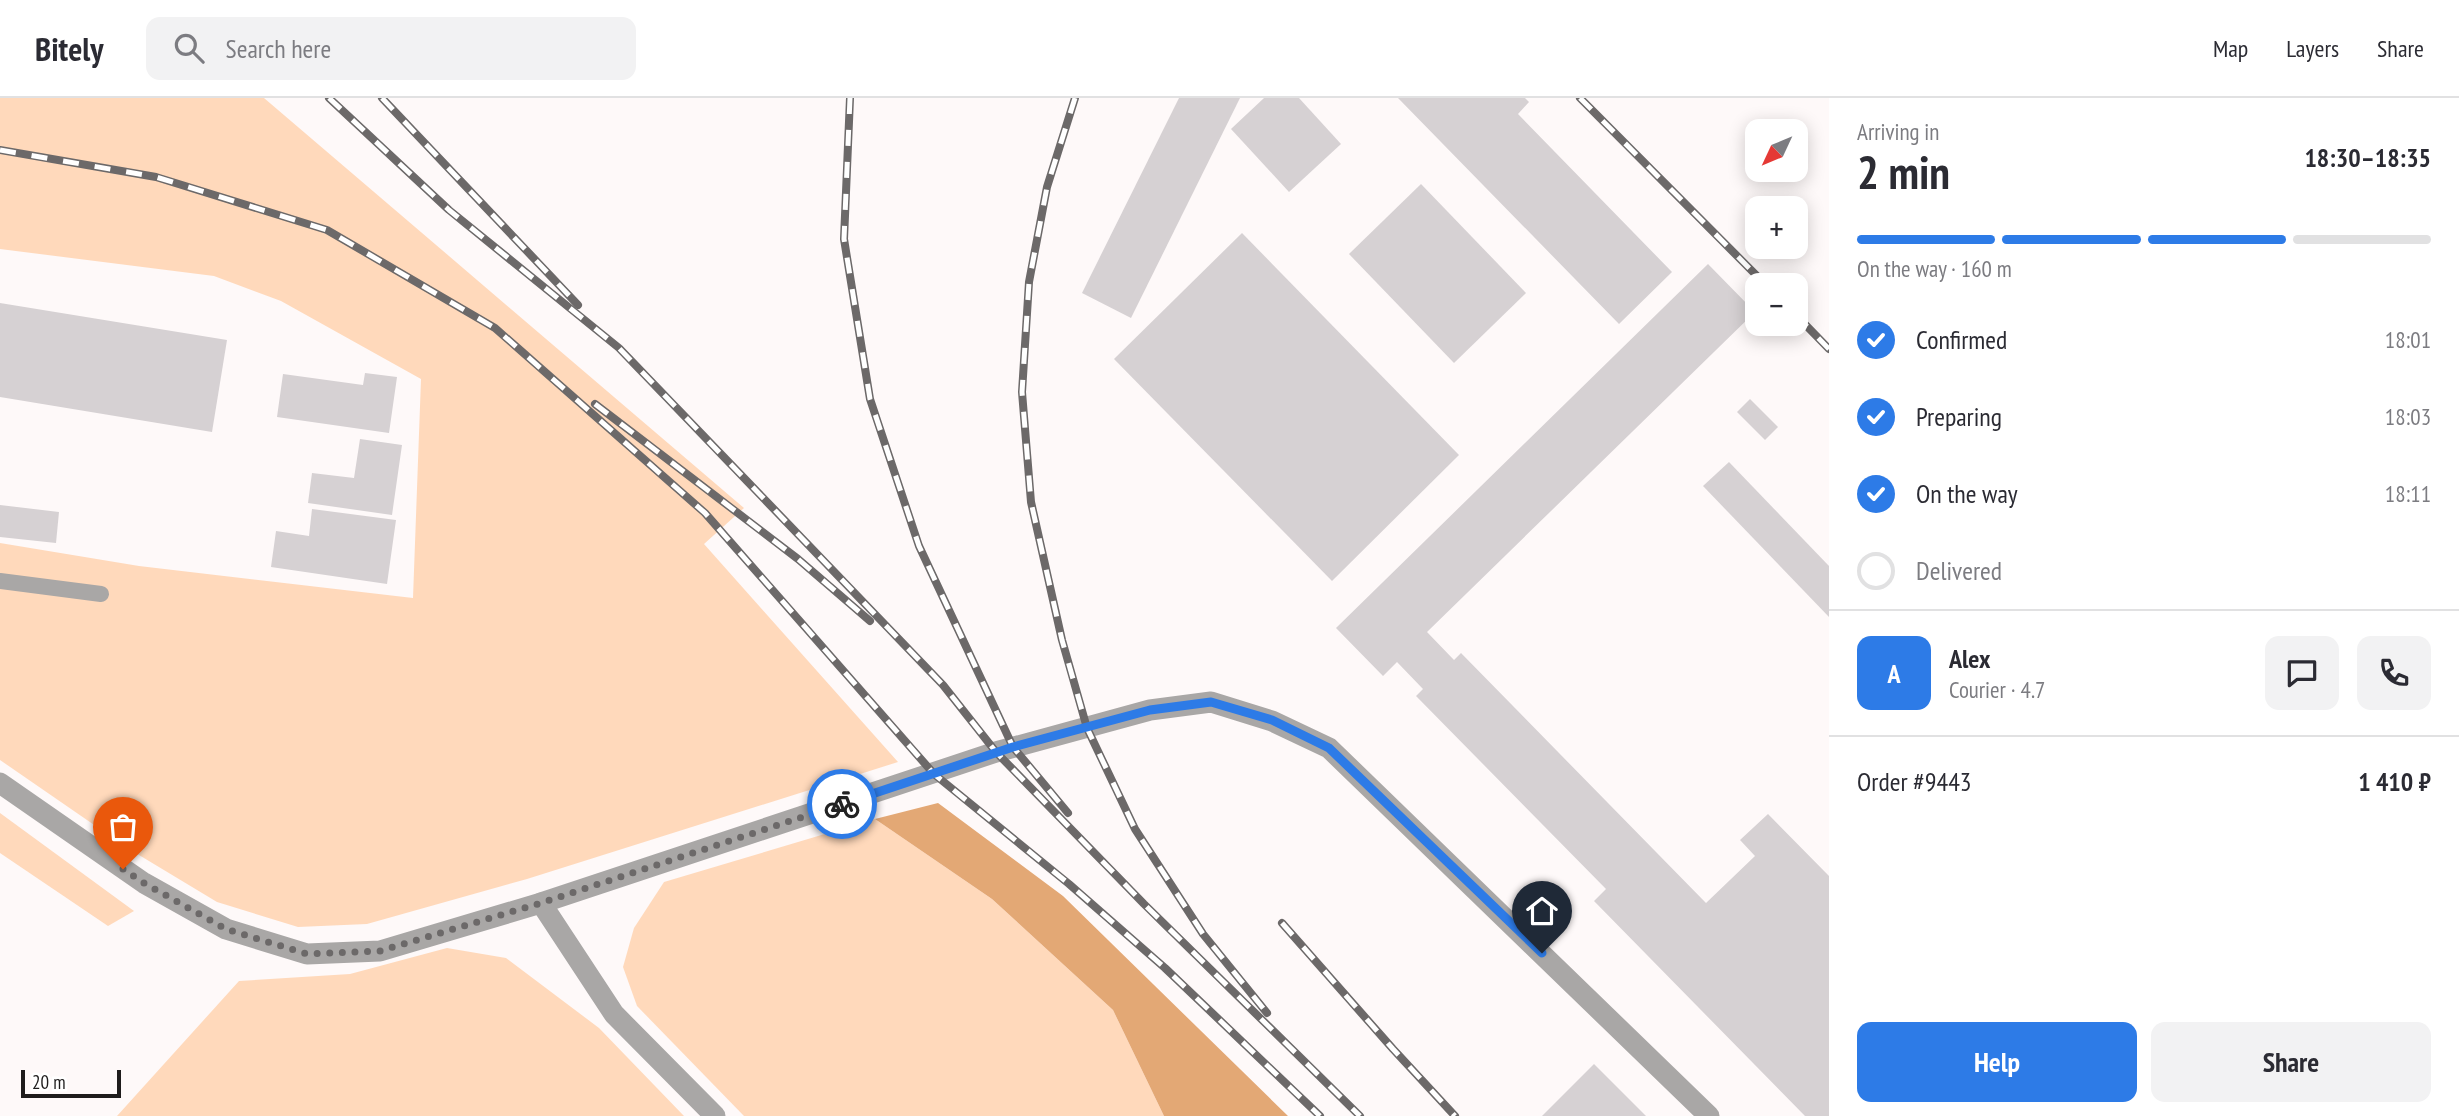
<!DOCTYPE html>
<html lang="en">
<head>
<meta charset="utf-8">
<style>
	:root { --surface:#fff; --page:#f2f2f3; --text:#2b2b33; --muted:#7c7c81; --line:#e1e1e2; --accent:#2d7be7 }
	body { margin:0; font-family:"PT Sans Narrow",sans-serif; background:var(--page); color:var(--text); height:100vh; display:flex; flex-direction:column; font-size:26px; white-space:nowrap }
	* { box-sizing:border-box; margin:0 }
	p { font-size:23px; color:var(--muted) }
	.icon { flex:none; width:38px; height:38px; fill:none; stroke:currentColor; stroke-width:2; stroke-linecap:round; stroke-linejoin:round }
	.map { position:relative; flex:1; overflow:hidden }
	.drawer { display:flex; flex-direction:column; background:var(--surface); width:630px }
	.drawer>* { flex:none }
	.needle { width:46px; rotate:226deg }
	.controls { position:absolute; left:1745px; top:21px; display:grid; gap:14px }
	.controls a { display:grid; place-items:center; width:63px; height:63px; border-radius:14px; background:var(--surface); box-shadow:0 4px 18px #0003; font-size:35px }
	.scale { position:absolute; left:21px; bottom:18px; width:100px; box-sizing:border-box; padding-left:7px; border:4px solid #1e1c1c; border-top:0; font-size:19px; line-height:24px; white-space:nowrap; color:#1e1c1c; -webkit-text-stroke:5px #fff; paint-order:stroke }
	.pin { position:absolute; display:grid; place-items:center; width:60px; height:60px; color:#fff; margin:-72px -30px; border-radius:50% 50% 50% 0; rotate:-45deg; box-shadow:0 0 7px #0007 }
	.pin .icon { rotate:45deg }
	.courier { position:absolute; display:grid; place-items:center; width:70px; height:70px; margin:-35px; border:5px solid #2d7be7; border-radius:50%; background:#fff; color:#222; box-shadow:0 2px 9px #0007 }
	.headline em { font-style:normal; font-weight:800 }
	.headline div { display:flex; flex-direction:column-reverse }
	.headline { display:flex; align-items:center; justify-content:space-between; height:119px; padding:0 28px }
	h1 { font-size:46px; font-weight:800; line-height:52px }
	.bar { display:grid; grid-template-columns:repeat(4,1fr); gap:10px 7px; align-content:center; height:84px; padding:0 28px }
	.bar i { height:9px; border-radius:5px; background:var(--line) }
	.bar .active { background:var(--accent) }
	.bar p { grid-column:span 4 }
	.line { display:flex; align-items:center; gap:18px; padding:0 28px; border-top:2px solid var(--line) }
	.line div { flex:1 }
	.round { display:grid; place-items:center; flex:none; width:74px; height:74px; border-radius:14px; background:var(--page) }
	ol { padding:0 28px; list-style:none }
	li { display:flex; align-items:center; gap:21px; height:77px }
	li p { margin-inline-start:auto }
	li .icon { padding:7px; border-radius:50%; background:var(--accent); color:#fff; stroke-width:4 }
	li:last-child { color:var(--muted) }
	li i { width:38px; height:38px; border:4px solid var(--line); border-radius:50% }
	.action { display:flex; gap:14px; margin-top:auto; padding:14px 28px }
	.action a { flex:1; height:80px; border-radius:14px; background:var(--accent); color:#fff; font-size:28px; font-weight:800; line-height:80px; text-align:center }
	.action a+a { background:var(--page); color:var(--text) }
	header { display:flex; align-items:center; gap:42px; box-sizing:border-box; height:98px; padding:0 35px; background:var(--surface); border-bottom:2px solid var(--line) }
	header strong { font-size:33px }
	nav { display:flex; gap:38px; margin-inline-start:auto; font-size:24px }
	.search { width:490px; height:63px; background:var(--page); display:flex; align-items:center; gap:18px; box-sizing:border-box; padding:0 24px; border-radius:14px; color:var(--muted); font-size:26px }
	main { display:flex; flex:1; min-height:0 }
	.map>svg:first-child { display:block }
	.green { fill:#ffd9bb }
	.forest { fill:#e3a875 }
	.building { fill:#d6d1d3 }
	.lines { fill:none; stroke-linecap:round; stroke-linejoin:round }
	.lane { stroke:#a9a7a6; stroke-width:16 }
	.street { stroke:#a9a7a6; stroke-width:21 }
	.rail-casing { stroke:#6c6969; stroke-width:8 }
	.rail { stroke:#fff; stroke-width:5; stroke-dasharray:16; stroke-linecap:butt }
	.done { stroke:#6c6969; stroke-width:7; stroke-dasharray:0 12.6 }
	.route { stroke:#2d7be7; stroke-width:9 }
</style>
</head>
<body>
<header>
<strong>Bitely</strong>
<div class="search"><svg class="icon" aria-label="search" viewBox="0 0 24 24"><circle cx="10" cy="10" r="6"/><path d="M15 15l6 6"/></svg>Search here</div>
<nav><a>Map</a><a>Layers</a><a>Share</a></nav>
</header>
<main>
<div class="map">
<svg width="1829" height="1018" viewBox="0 0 1829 1018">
	<rect width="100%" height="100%" fill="#fef9f9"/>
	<g class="green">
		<path d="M0,0H264L744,410L704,446L898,664L527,781L367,826L298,829L217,804L129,751L0,662V445L139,468L413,500L421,281L281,203L214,178L0,151Z"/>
		<path d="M0,715L134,813L108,828L0,755Z"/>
		<path d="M875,721L992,801L1113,912L1164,1018H744L637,908L623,869L634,830L664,784Z"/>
		<path d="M447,850L506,860L599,930L684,1018H117L239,883L350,876Z"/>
	</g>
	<path class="forest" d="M938,705L1063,798L1288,1018H1164L1113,912L992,801L875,721Z"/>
	<g class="building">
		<path d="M1179,0H1240L1131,220L1082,195Z"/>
		<path d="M1264,0H1299L1341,46L1289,94L1231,31Z"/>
		<path d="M1398,0H1525L1529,4L1518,16L1672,174L1619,226Z"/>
		<path d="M1421,86L1526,195L1454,265L1349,156Z"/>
		<path d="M1242,135L1459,357L1332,483L1114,261Z"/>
		<path d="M1708,166L1755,214L1427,534L1454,562L1461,555L1706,805L1755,758L1740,742L1768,716L1829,778V1018H1805L1594,803L1606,791L1416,598L1423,591L1397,564L1383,578L1336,530Z"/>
		<path d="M0,205L227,242L212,334L0,299Z"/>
		<path d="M365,275L397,279L389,335L277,319L283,276L363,287Z"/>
		<path d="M1750,301L1778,329L1765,342L1737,314Z"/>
		<path d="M360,341L402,347L392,417L308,405L312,375L354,380Z"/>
		<path d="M1729,364L1829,468V519L1703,388Z"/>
		<path d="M0,407L59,414L56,445L0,439Z"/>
		<path d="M312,411L396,422L387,486L271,469L276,433L309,438Z"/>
		<path d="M1594,966L1646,1018H1542Z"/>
	</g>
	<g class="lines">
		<path class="lane" d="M0,483L101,496"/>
		<g class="street">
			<path d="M0,685L144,785L226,831L307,856L380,853L541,805L996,654L1150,612L1211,604L1272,623L1329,650L1709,1018"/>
			<path d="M541,805L614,916L715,1018"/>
		</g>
		<defs>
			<g id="rail">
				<path d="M329,0L449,112L619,250L943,587L996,654L1144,806L1360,1018"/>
				<path d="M382,0L578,207"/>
				<path d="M850,0L844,141L870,301L919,448L1013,649L1068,715"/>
				<path d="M1075,0L1047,89L1029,184L1022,294L1031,404L1062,542L1087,630L1135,731L1203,836L1267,915"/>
				<path d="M1580,0L1766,187"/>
				<path d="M0,52L156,79L327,132L495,230L705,415L934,676L1069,786L1165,870L1320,1018"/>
				<path d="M1796,217L1829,251"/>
				<path d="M595,306L798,461L870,523"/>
				<path d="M1282,825L1393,951L1455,1018"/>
			</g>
		</defs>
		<use href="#rail" class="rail-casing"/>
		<use href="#rail" class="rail"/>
	</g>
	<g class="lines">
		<path class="done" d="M123,771L144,785L226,831L307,856L380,853L541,805L842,706"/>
		<path class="route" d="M842,706L1013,649L1150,612L1211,604L1272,622L1329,650L1542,855"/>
	</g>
</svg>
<div class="controls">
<a><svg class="needle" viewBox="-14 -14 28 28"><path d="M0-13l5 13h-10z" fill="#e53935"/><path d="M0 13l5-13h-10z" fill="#7c7c81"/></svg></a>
<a>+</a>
<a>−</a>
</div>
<div class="scale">20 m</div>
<div class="pin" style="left:123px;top:771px;background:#ea580c"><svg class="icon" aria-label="bag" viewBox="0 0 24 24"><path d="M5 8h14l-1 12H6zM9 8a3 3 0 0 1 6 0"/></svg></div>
<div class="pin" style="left:1542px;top:855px;background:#1f2937"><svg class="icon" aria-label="home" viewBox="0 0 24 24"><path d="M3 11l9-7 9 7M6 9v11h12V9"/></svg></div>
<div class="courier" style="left:842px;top:706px"><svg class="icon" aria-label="bike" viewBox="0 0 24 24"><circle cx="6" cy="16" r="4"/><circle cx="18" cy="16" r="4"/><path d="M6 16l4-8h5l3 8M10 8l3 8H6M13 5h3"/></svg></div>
</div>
<section class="drawer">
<div class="headline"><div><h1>2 min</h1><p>Arriving in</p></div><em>18:30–18:35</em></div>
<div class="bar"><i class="active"></i><i class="active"></i><i class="active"></i><i></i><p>On the way · 160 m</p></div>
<ol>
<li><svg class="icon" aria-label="check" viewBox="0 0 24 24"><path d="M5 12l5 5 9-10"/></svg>Confirmed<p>18:01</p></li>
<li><svg class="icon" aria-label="check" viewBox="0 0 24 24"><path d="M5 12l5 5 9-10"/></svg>Preparing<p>18:03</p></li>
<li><svg class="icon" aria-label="check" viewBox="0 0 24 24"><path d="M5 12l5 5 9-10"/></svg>On the way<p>18:11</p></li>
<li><i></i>Delivered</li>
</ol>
<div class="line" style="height:126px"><b class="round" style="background:var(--accent);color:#fff">A</b><div><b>Alex</b><p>Courier · 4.7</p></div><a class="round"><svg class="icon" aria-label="chat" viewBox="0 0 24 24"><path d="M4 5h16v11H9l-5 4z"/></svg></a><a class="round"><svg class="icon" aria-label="phone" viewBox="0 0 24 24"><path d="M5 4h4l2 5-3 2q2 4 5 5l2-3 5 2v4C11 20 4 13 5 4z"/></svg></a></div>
<div class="line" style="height:91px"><div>Order #9443</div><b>1 410 ₽</b></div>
<div class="action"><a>Help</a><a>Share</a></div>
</section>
</main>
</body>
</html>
